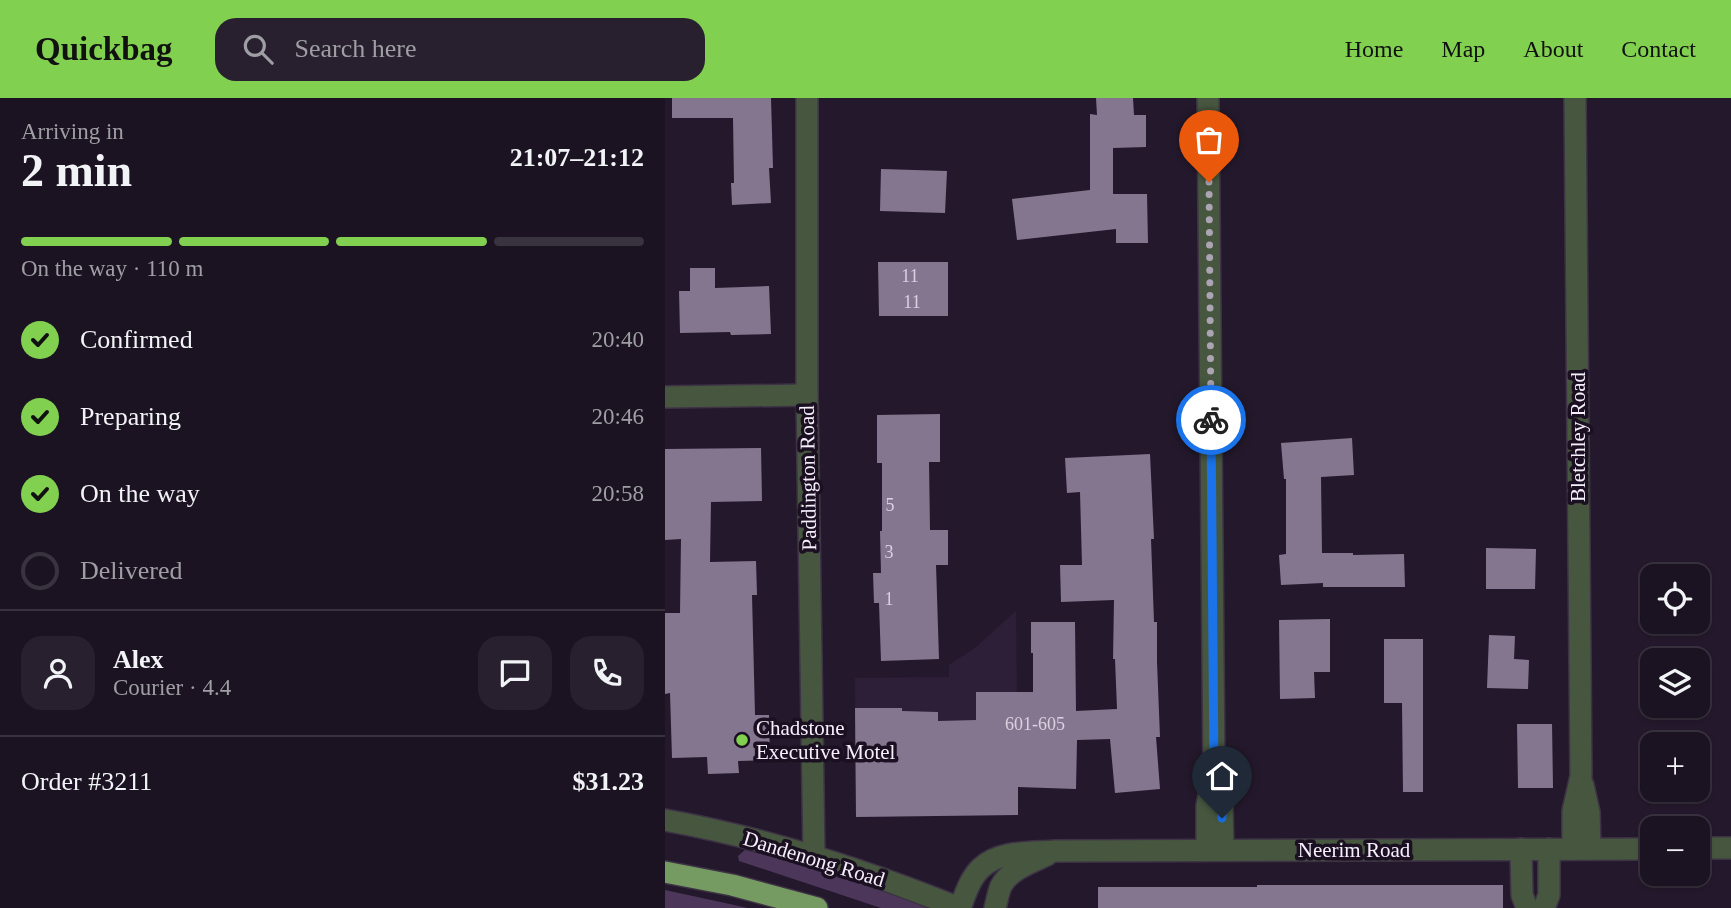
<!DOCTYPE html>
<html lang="en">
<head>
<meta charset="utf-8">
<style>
	:root { --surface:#1b1321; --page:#28202e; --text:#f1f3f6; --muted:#a09ea5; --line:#39323f; --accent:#82d050 }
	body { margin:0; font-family:"Times New Roman",serif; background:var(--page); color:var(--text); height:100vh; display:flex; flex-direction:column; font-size:26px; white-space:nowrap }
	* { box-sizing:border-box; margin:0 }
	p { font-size:23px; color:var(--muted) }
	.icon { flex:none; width:38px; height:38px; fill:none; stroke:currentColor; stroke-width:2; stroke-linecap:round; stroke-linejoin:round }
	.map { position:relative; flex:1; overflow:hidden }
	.sheet { display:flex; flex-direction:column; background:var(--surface); width:665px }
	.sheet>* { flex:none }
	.controls { position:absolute; left:975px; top:466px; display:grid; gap:14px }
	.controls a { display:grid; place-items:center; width:70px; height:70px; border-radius:14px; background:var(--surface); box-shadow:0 2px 5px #0004,0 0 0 2px var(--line); font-size:35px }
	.pin { position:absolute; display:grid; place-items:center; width:60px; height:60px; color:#fff; margin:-72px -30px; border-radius:50% 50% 50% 0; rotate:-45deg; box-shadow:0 0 7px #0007 }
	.pin .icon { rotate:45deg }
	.courier { position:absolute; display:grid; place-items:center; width:70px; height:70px; margin:-35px; border:5px solid #1a73e8; border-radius:50%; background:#fff; color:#222; box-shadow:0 2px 9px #0007 }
	.head em { font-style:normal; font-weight:700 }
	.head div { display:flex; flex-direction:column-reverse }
	.head { display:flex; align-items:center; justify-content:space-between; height:119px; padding:0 21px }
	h1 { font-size:46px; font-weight:700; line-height:52px }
	.bar { display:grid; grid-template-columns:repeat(4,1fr); gap:10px 7px; align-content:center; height:84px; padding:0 21px }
	.bar i { height:9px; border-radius:5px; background:var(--line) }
	.bar .selected { background:var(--accent) }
	.bar p { grid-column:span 4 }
	.line { display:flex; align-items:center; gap:18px; padding:0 21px; border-top:2px solid var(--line) }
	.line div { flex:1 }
	.round { display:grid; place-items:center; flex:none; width:74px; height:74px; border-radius:21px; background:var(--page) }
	ol { padding:0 21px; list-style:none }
	li { display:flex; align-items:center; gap:21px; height:77px }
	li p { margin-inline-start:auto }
	li .icon { padding:7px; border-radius:50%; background:var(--accent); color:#111; stroke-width:4 }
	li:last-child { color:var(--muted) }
	li i { width:38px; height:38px; border:4px solid var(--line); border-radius:50% }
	header { display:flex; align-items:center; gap:42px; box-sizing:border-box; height:98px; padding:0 35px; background:var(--accent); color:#111 }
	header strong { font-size:33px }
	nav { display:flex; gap:38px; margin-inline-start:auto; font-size:24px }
	.search { width:490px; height:63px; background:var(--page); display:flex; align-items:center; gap:18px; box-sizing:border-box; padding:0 24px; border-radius:21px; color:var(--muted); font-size:26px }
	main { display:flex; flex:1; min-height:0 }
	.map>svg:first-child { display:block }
	.built { fill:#2d1f38 }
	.green { fill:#4c375b }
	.building { fill:#84768f }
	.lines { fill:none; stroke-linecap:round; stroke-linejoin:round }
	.minor-casing { stroke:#3d3345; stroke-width:24 }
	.tertiary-casing { stroke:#3d3345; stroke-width:24 }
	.trunk-casing { stroke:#3d3345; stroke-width:24 }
	.minor { stroke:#47573f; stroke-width:21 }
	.tertiary { stroke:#47573f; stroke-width:21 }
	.trunk { stroke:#769b62; stroke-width:21 }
	.done { stroke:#aca4b3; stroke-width:7; stroke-dasharray:0 12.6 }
	.route { stroke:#1a73e8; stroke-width:9 }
	.poi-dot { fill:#82d050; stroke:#1b1022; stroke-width:2.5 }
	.labels { text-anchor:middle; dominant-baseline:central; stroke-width:7; stroke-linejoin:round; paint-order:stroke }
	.number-label { font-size:18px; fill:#dad1e1 }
	.street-label { font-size:21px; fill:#f6effc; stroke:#1b1022 }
	.poi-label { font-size:21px; fill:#f6effc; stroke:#1b1022; text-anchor:start }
</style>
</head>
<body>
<header>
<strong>Quickbag</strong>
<div class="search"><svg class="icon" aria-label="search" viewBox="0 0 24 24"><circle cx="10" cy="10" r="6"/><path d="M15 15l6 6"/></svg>Search here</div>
<nav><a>Home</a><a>Map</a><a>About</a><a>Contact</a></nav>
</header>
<main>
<section class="sheet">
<div class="head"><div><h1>2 min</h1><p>Arriving in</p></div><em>21:07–21:12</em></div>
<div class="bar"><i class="selected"></i><i class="selected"></i><i class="selected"></i><i></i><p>On the way · 110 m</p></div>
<ol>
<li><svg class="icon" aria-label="check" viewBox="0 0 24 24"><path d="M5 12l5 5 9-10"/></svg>Confirmed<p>20:40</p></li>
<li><svg class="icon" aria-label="check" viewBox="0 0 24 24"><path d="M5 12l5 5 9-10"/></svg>Preparing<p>20:46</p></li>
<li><svg class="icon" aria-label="check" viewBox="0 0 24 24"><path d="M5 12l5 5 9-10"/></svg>On the way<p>20:58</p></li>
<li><i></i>Delivered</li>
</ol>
<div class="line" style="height:126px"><a class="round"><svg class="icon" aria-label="person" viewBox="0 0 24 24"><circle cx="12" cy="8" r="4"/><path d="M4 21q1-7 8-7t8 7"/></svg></a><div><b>Alex</b><p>Courier · 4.4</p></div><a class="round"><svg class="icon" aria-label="chat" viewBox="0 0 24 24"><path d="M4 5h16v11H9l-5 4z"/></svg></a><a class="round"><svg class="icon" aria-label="phone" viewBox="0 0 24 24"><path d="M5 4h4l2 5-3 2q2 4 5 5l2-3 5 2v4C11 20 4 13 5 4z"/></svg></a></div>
<div class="line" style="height:91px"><div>Order #3211</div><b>$31.23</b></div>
</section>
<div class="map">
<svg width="1066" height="810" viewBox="0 0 1066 810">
	<rect width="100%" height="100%" fill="#24192c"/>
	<path class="built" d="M351,513L353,717L191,719L190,580L284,579V567L310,550Z"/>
	<g class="green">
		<path d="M80,752L171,775L222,793L263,810H216L74,763L73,758Z"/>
		<path d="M0,792L83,810H0Z"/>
	</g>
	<g class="building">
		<path d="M7,0H106L108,70H104L106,105L67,107L66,85H69L68,20H7Z"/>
		<path d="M431,0H468L469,17H481V49L448,50V96H482L483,145H451V131L352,142L347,101L425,92V16L432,17Z"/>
		<path d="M216,71L282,73L280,115L215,113Z"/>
		<path d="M213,164H283V218H214Z"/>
		<path d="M25,170H50V190L104,188L106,236L66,237L65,234L15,235L14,193H25Z"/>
		<path d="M275,316V364H264L265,432H283V467H271L274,561L216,563L214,505H209L208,475H216L215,433H217V365H212V317Z"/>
		<path d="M687,340L689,377L656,379L657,455H688V457L739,456L740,489H658V485L616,487L614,457L621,456V381H619L616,345Z"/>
		<path d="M96,350L97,403L46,404L45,464L91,463L92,497H87L90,617H104L105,662L73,663L74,675L43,676L42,659L7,660L5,595L0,596V515H15L16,441L0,442V351Z"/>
		<path d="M485,356L489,441H486L489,524H492V564L495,639H491L495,691L450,695L445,641L412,642L411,691L353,689V717L191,719L190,610H237V613L273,614V623L311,622V594H368V555H366V524H410L411,613L452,611L450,561H448L449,502L396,504L395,467H417L415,394L402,395L400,360Z"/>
		<path d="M821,450L871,451L870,491H821Z"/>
		<path d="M665,521V574H649L650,600L615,601L614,522Z"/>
		<path d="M824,537L850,538L849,561L864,562L863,591L822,590Z"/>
		<path d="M719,541H758V694H738L737,605H719Z"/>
		<path d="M852,626H887L888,690H853Z"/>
		<path d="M592,787H838V810H433V789H592Z"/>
	</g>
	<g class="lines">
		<defs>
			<g id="minor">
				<path d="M142,0V297L149,759"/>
				<path d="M0,299L142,297"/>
				<path d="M551,680L557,708L558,752"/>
				<path d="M918,687L924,714L925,751"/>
				<path d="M856,751L857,797L862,810"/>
				<path d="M908,751V713L916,678L910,0"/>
				<path d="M542,752V708L549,671L543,0"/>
				<path d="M879,810L884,797V751"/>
			</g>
			<g id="tertiary">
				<path d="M0,722C100,740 200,772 294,810"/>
				<path d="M1032,750H1066"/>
				<path d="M295,810C300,797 305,780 316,770C335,752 365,755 390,753L987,751"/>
				<path d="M330,810C332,803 333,795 336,788C344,772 367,764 382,757"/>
			</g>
			<path id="trunk" d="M0,774L67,787L152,810"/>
		</defs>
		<use href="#minor" class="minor-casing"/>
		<use href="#tertiary" class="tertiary-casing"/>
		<use href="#trunk" class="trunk-casing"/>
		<use href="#minor" class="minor"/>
		<use href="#tertiary" class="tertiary"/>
		<use href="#trunk" class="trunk"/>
	</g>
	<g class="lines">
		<path class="done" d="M544,84L546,322"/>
		<path class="route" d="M546,322L549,671L557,708V720"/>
	</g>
	<circle class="poi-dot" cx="77" cy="642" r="7"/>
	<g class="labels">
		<g class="number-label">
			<text x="245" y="178">11</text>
			<text x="247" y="204">11</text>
			<text x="225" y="407">5</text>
			<text x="224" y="454">3</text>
			<text x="224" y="501">1</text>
			<text x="370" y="626">601-605</text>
		</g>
		<g class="street-label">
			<text transform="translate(913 339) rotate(-90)">Bletchley Road</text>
			<text transform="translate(143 380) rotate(-91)">Paddington Road</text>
			<text x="689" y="752">Neerim Road</text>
			<text transform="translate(149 761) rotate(17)">Dandenong Road</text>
		</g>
		<g class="poi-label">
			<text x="91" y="630">Chadstone<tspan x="91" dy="24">Executive Motel</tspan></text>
		</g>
	</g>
</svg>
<div class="controls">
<a><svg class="icon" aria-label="locate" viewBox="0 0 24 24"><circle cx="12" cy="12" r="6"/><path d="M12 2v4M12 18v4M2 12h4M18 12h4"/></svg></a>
<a><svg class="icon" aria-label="layers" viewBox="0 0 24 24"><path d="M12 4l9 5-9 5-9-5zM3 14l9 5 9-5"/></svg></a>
<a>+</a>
<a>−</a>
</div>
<div class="pin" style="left:544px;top:84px;background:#ea580c"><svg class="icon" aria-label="bag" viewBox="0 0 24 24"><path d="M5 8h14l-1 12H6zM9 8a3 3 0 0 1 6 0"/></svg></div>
<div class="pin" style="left:557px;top:720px;background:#1f2937"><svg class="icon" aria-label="home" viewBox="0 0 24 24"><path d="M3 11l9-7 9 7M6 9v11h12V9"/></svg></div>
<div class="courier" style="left:546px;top:322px"><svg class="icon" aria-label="bike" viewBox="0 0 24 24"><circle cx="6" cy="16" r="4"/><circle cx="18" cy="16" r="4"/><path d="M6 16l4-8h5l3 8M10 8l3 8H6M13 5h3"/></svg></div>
</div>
</main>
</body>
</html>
